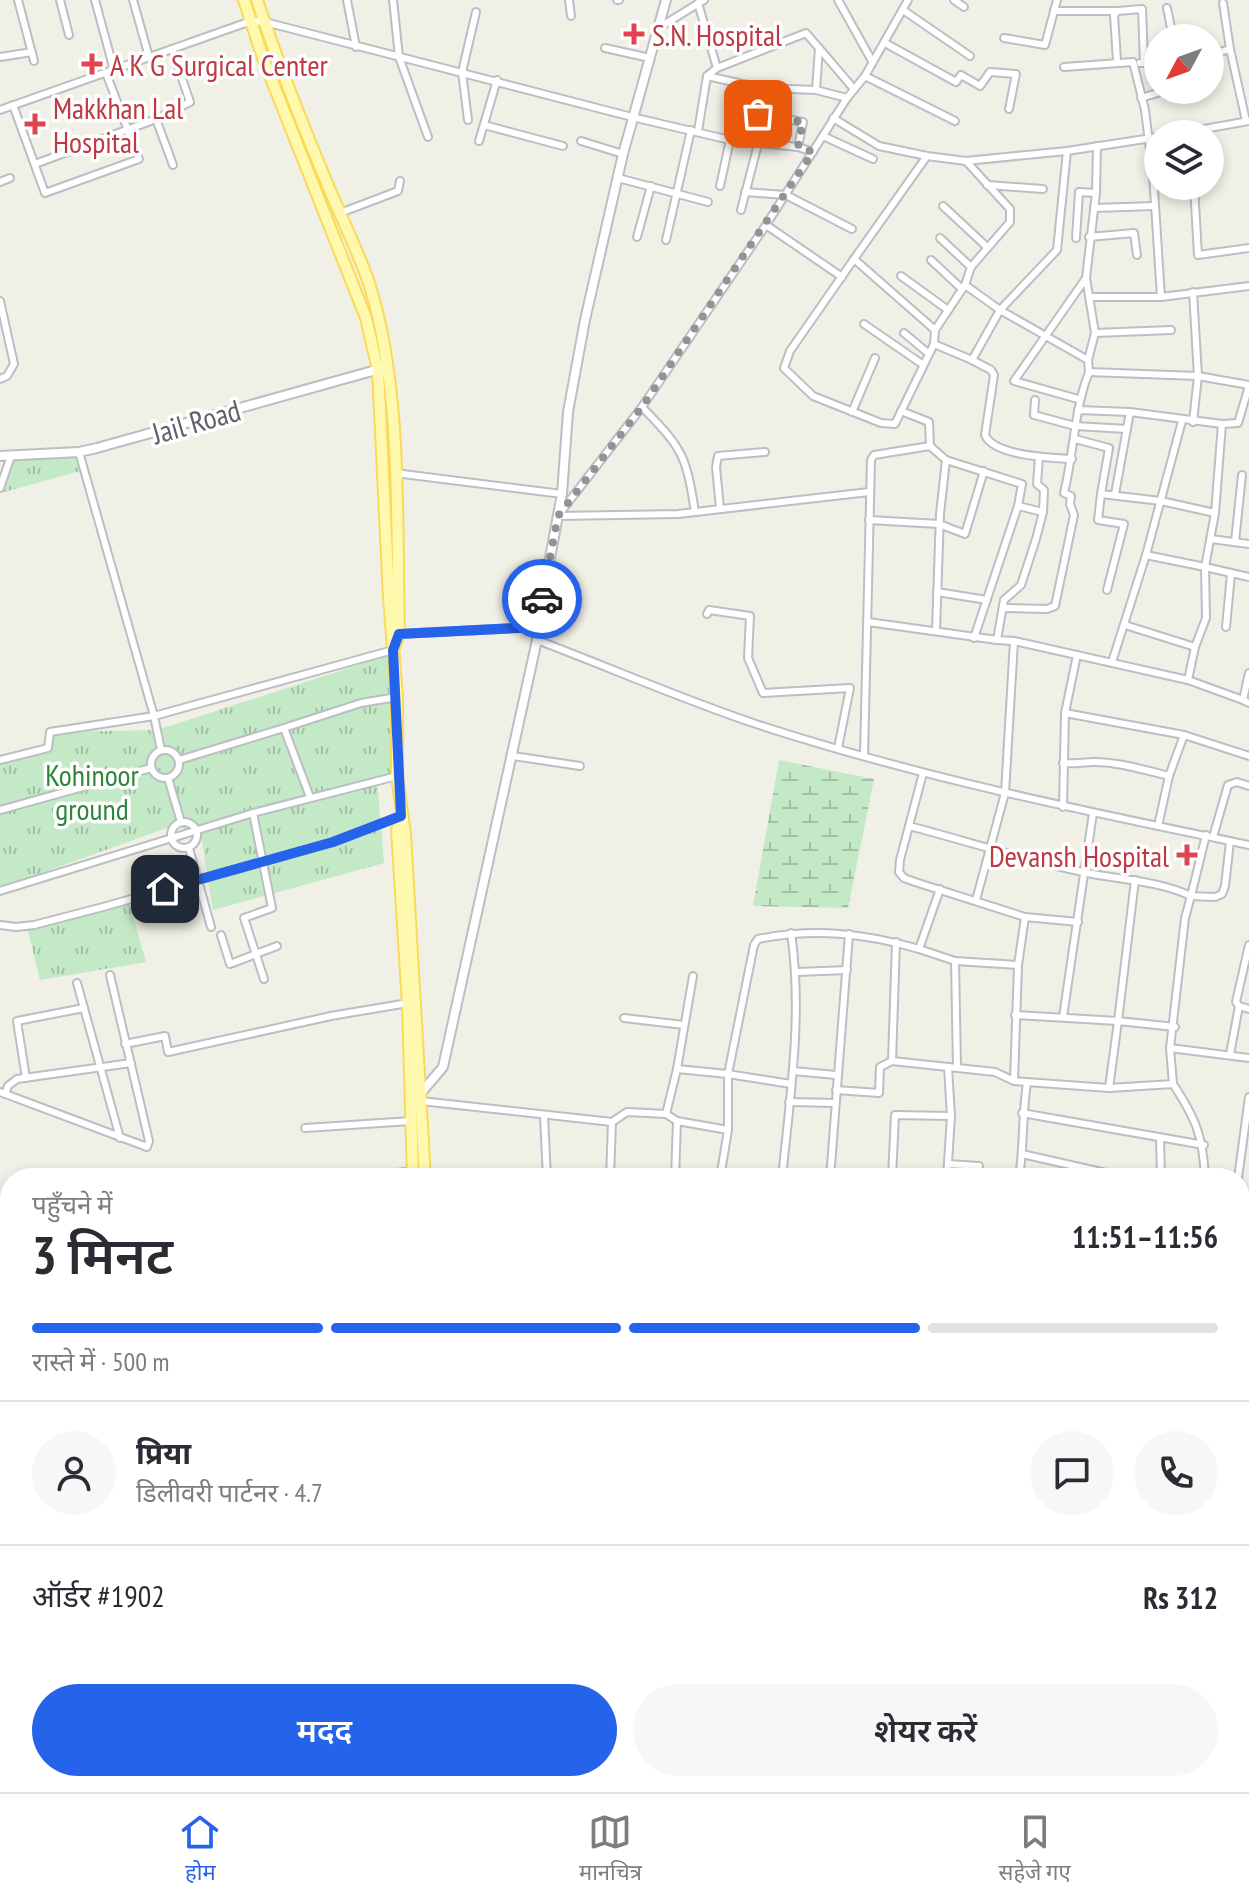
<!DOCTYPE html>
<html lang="hi">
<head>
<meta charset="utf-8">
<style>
	:root { --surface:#fff; --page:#f7f7f7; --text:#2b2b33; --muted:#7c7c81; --line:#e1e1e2; --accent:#2563eb }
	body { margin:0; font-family:"PT Sans Narrow","Noto Sans Devanagari",sans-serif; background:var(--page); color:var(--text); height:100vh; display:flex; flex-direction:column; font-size:30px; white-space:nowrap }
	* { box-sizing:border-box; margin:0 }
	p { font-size:26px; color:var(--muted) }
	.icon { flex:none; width:44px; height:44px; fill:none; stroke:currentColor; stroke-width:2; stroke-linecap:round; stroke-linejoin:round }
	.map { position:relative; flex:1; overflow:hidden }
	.details { position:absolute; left:0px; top:1168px; width:1250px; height:624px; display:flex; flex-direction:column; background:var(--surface); border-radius:32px 32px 0 0; box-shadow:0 4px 12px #0003 }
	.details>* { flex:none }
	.needle { width:52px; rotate:229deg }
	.fabs { position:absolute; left:1144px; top:24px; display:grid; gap:16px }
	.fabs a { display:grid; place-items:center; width:80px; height:80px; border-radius:50%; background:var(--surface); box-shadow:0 4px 12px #0003; font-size:40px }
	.pin { position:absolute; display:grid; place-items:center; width:68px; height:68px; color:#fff; margin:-34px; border-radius:16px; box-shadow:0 4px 12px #0006 }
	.courier { position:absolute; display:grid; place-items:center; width:80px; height:80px; margin:-40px; border:6px solid #2563eb; border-radius:50%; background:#fff; color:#222; box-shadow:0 2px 10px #0007 }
	.head em { font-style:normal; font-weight:600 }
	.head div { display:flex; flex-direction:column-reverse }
	.head { display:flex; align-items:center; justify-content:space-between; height:136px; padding:0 32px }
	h1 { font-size:52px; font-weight:600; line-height:60px }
	.bar { display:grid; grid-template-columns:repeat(4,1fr); gap:12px 8px; align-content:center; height:96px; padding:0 32px }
	.bar i { height:10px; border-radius:6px; background:var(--line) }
	.bar .selected { background:var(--accent) }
	.bar p { grid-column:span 4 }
	.line { display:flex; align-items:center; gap:20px; padding:0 32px; border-top:2px solid var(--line) }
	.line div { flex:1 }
	.round { display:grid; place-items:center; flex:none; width:84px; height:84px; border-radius:42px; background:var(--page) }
	.primary-button { display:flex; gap:16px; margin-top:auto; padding:16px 32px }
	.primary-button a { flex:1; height:92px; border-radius:48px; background:var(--accent); color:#fff; font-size:32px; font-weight:600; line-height:92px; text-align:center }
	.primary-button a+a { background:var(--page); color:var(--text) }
	.dock { display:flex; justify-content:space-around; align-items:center; height:112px; border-top:2px solid var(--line); background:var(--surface); font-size:22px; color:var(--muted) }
	.dock a { display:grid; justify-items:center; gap:4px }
	.dock .selected { color:var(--accent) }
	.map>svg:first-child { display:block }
	.grass { fill:url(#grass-tufts) }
	.wetland { fill:url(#wetland-marsh) }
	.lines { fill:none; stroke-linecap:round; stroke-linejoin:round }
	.minor-casing { stroke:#bbbec3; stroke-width:10 }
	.tertiary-casing { stroke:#bbbec3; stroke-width:12 }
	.primary-casing { stroke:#f9da59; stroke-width:14 }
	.minor { stroke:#fff; stroke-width:6 }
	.tertiary { stroke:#fff; stroke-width:8 }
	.primary { stroke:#fff9af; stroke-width:10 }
	.done { stroke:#919494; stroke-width:8; stroke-dasharray:0 14.4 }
	.route { stroke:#2563eb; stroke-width:10 }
	.health-dot { fill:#e0444e; stroke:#fff; stroke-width:3 }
	.labels { text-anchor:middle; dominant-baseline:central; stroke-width:7; stroke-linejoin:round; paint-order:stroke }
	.health-label { font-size:30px; fill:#be3a42; stroke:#fff; text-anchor:start }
	.street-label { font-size:30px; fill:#5e6268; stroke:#fff }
	.park-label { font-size:30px; fill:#30853c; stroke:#fff }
</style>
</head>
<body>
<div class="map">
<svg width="1249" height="1792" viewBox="0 0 1249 1792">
	<defs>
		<pattern id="grass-tufts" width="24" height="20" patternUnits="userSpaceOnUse" patternTransform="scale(2)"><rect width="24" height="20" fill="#c3e9c6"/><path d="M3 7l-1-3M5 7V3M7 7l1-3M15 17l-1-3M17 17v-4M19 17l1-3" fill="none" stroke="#a2c0a5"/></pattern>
		<pattern id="wetland-marsh" width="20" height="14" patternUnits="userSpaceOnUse" patternTransform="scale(2)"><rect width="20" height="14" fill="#c3e9c6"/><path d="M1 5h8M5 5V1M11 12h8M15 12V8" fill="none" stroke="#a2c0a5"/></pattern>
	</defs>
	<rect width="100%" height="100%" fill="#f1f0e7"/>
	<g class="grass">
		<path d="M79,456L84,470L4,492L12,460Z"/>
		<path d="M392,654L397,772L377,779L384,863L213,910L201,835L175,825L0,888V760L48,748L50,732L157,730Z"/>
		<path d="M129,902L146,962L40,980L26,923Z"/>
	</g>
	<path class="wetland" d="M779,760L874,779L848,908L753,906Z"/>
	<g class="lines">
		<defs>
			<g id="minor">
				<path d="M18,0L34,61"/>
				<path d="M60,0L69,35"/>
				<path d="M95,0L114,70"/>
				<path d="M133,0L149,57"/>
				<path d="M347,0L356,47"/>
				<path d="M393,0L399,57L428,137"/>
				<path d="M569,0L571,16"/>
				<path d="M617,0H619"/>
				<path d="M838,0L872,61"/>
				<path d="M954,0L964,7"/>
				<path d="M698,3L717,68"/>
				<path d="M1223,3L1230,49L1246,121"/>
				<path d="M1167,8L1173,38"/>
				<path d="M903,10L970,56"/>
				<path d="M1054,11H1118"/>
				<path d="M660,27L704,0"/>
				<path d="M1004,38L1045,45L1057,0"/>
				<path d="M885,43L956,82L961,75L980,86L990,72L1016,74L1009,109"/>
				<path d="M605,48L650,58"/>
				<path d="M172,49L190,102L156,119L173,165"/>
				<path d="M1210,55L1230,49"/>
				<path d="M0,57L32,52"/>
				<path d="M1117,61L1114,15L1118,11L1142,9L1144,63"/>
				<path d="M1140,63L1158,62"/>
				<path d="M1064,67L1133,62L1145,110L1153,174L1161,297L1249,286"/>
				<path d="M707,76L717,68L806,33L854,89"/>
				<path d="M865,76L955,121"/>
				<path d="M761,88L758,114L803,122L798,147"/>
				<path d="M816,90L819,48"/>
				<path d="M1141,98L1167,90"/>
				<path d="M13,105L45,193L139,159L106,73"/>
				<path d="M0,110L251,21L265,22L632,117L730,140L798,147L813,152"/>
				<path d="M833,118L879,146L927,156L966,161L1067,151L1158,137"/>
				<path d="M468,120L462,72L476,12"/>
				<path d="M484,125L563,146"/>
				<path d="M698,131L707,76L761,88L816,90L847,98"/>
				<path d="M1176,134L1249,121"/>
				<path d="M823,136L873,159"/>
				<path d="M479,141L497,80"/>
				<path d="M581,141L623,154"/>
				<path d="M1097,146L1096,193L1086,278L1095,333L1088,360L1089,372L1198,376L1193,422"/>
				<path d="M35,164L156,119"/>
				<path d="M618,178L708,202"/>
				<path d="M0,182L10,178"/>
				<path d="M987,185L1043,189"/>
				<path d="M720,186L730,140"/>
				<path d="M1194,186L1198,255L1249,248"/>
				<path d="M745,192L786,195L852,229"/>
				<path d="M943,206L987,247"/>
				<path d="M1094,208L1154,206"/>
				<path d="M741,210L758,144"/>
				<path d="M340,213L398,191L400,181"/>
				<path d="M766,225L842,277"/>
				<path d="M637,237L651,186"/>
				<path d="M1089,237L1134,233L1137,255"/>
				<path d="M940,238L971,267"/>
				<path d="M1076,238L1079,192L1096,193"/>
				<path d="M666,240L691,130"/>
				<path d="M854,259L927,156"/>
				<path d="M931,260L962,289"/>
				<path d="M901,276L948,310"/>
				<path d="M965,285L1000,310L1088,360"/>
				<path d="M1193,292L1198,376L1249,385"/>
				<path d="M1091,297H1161"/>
				<path d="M0,301L14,364L7,376L0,379"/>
				<path d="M864,324L922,364"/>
				<path d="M935,330L854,259L790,351L784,368L813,396L881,423L895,424L934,344L935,330L965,285L971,267L1010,222V209L966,161"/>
				<path d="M904,333L928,353"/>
				<path d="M1095,333L1171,330"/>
				<path d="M934,344L972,360L1000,310L1057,250L1067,151"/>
				<path d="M972,360L991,370L994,375L985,435C994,456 1051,458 1072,459"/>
				<path d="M1078,399L1014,381L1086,278"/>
				<path d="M1035,400L1034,415L1075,426L1127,429"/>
				<path d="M642,407C683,449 686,455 695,512"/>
				<path d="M1078,410L1130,412L1222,424L1238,423L1249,386"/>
				<path d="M901,411L929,422L930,446L946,460L1022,484L1018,506L1043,512"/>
				<path d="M852,412L875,358"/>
				<path d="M1222,424L1215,513L1205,567L1249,577"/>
				<path d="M1075,439L1109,448L1101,494L1161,501L1215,513"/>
				<path d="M395,473L562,494"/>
				<path d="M0,488L11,456"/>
				<path d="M1101,494L1098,520L1124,524L1107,590"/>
				<path d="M1115,494L1130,412"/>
				<path d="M720,509L716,467L718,456L765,452"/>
				<path d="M560,513L642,407L766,225L847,98L865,76L908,0"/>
				<path d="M558,516L678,514L869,492"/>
				<path d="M869,520L939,524L965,534L984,471"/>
				<path d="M1211,539L1249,544"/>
				<path d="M1235,542L1242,475"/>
				<path d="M1146,555L1205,567L1206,618L1195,647L1188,680"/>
				<path d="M937,592L987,600"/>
				<path d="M1003,608L1047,609L1055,606L1074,515L1070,504L1071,496L1064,493C1074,452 1074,410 1089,372"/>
				<path d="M707,614L709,610L750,616L748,658L763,693L850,688L838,748"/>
				<path d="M868,622L997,640L1004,600L1021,585L1036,539L1043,512L1044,490L1037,484L1039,457"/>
				<path d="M1125,625L1195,647"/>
				<path d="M1226,627L1231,574"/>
				<path d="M936,630L940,514L946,460"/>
				<path d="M399,634L537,627"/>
				<path d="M974,638L1018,506"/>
				<path d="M537,640C611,668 684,700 759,725C919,777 1084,811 1249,845"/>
				<path d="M997,640L1014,641L1188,680L1243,700"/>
				<path d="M1112,662L1146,555L1182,421"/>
				<path d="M1249,673L1243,700L1249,703"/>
				<path d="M1065,713L1184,735L1249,756"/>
				<circle cx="165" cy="764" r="14"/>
				<path d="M161,750L154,716L393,650"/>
				<path d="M513,756L580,766"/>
				<path d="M864,756L871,460L874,455L930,446"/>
				<path d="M0,760L48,748L50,732L154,716L79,452"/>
				<path d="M179,760L284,728"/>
				<path d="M1063,763C1074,764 1083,762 1094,762C1119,762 1145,770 1169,776"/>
				<path d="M923,773L900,860L899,872L904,878L915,882L1025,917"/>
				<path d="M168,778L181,822"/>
				<path d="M310,797L284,728L361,703L397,697"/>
				<path d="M1063,807L1065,713L1077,655"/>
				<path d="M0,810L151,768"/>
				<path d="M253,813L272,908L244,918L264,979"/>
				<circle cx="184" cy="835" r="13"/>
				<path d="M909,826C967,841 1024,860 1083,872C1119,880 1156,880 1191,896L1185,918L1170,1048L1173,1084"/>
				<path d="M1158,826L1169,776L1184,735"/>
				<path d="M1206,835L1191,896L1215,897L1222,894L1225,886L1230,841"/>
				<path d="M1213,837L1228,785L1237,782L1249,786"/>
				<path d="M189,848L211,927"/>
				<path d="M0,891L253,813L397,776"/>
				<path d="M976,900L1005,793L1014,641"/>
				<path d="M1078,922L1025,917L1018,965L1014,1081L1109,1088L1173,1084C1196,1119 1203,1136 1205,1178"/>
				<path d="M0,925L16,927L34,925L103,907L333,842L400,816"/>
				<path d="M221,935L230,964L277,946"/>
				<path d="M1249,945L1236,1002L1239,1006L1249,1009"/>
				<path d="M919,949L955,961L1018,965"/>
				<path d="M955,961L957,1067"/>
				<path d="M797,972L847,970"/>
				<path d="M77,983L120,1138"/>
				<path d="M1015,1015L1118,1021L1135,880"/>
				<path d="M1063,1017L1093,813"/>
				<path d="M624,1018L684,1025"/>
				<path d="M125,1044L165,1036L168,1052L331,1016L408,1003"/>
				<path d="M1170,1048L1249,1058"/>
				<path d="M1230,1054L1239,1006"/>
				<path d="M892,1061L896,942"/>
				<path d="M677,1069L728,1074V1130L720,1178"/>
				<path d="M793,1071L836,1075"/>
				<path d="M26,1078L17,1021L84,1008"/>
				<path d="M791,1084L728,1074L754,945L758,939C815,928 864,933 919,949L940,889"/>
				<path d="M1109,1088L1118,1021L1175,1027"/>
				<path d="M836,1090L879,1093L880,1067L892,1061L995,1072L1014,1081"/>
				<path d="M0,1092L147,1147L149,1141L110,975"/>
				<path d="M5,1094L8,1086L17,1079L131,1063"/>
				<path d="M421,1101L612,1122"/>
				<path d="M789,1102L835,1103"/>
				<path d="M1022,1113L1204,1145"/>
				<path d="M544,1116L547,1178"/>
				<path d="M677,1121L728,1130"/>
				<path d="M305,1128L411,1121"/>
				<path d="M1160,1138L1161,1178"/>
				<path d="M1022,1154L1128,1178"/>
				<path d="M948,1164L979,1166L978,1178"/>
				<path d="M357,1178L413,1171"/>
				<path d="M610,1178L612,1122L627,1112L666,1114"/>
				<path d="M675,1178L677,1121L666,1114L677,1069L693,976"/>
				<path d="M782,1178C790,1097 803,1014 791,933"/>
				<path d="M830,1178L849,934"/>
				<path d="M892,1178L895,1115L951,1116L948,1067"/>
				<path d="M947,1178L951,1116"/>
				<path d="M1019,1178C1024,1146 1022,1115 1027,1083"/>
				<path d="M1238,1178L1249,1097"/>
				<path d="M1240,1218L1249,1223"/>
				<path d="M0,1382L10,1384"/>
				<path d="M0,1417L10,1419"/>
				<path d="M1240,1435L1249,1437"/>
				<path d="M0,1440L10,1438"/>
				<path d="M0,1458L10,1498"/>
				<path d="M1240,1470L1249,1471"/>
				<path d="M0,1523L10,1522"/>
				<path d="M1240,1526L1249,1487"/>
				<path d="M0,1552L10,1550"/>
				<path d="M0,1576L10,1575"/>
				<path d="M1240,1590L1249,1591"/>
				<path d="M0,1617H10"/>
				<path d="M0,1664L10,1663"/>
				<path d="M1240,1670L1249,1672"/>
				<path d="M0,1730H10"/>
				<path d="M1240,1730L1249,1703"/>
				<path d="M0,1777L10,1775"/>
				<path d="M0,1782L9,1792"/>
				<path d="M61,1782L62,1792"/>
				<path d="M103,1782L105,1792"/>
				<path d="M217,1782L222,1792"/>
				<path d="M565,1782L567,1792"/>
				<path d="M790,1782L792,1792"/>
				<path d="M1020,1782L1021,1792"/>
				<path d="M235,1792L253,1782"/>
				<path d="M275,1792L280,1782"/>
				<path d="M1162,1792L1165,1782"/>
			</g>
			<g id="tertiary">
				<path d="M0,456L79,452L97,448L383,368"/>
				<path d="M420,1094L443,1067L537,640V627L562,494L568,412L585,320L623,154L666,0"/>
				<path d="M1240,1738H1249"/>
				<path d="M573,1792L703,1782"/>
			</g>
			<g id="primary">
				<path d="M244,0L263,58L366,318L378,370L389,598L397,697V776L405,834L425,1178"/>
				<path d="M257,0C278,64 303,126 329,188C342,219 358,251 369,283C403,390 396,523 399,634L394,648"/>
				<path d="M401,818L397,830L408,1005L413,1178"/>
				<path d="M455,1782L456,1792"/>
				<path d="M463,1782L465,1792"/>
			</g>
		</defs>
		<use href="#minor" class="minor-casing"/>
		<use href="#tertiary" class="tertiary-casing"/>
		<use href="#primary" class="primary-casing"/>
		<use href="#minor" class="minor"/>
		<use href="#tertiary" class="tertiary"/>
		<use href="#primary" class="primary"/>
	</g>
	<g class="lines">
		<path class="done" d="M542,599L558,516L642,407L813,152L798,147L803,122L758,114"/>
		<path class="route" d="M165,889L333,842L401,816L393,650L399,634L537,627L542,599"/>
	</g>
	<g class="health-dot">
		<path d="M630 22h8v8h8v8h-8v8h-8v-8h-8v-8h8z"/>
		<path d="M88 52h8v8h8v8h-8v8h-8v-8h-8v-8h8z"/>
		<path d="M31 112h8v8h8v8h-8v8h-8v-8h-8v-8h8z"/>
		<path d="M1183 843h8v8h8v8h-8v8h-8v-8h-8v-8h8z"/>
	</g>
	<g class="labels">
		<g class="health-label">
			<text x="652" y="34">S.N. Hospital</text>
			<text x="110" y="64">A K G Surgical Center</text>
			<text x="53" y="107">Makkhan Lal<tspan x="53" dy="34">Hospital</tspan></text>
			<text x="1169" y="855" text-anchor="end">Devansh Hospital</text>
		</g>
		<g class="street-label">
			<text transform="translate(196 421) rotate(-16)">Jail Road</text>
		</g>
		<g class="park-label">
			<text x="92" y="774">Kohinoor<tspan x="92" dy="34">ground</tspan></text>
		</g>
	</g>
</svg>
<div class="fabs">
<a><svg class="needle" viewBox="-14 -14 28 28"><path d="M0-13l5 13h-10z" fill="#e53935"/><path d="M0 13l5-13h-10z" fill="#7c7c81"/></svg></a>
<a><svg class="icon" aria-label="layers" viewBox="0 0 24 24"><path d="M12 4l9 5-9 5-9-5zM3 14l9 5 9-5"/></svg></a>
</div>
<div class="pin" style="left:758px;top:114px;background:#ea580c"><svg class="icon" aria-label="bag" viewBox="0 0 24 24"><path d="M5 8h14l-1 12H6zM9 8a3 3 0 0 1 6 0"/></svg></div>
<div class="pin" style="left:165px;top:889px;background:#1f2937"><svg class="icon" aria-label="home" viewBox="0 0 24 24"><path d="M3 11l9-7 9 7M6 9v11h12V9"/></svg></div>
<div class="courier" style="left:542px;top:599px"><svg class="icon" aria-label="car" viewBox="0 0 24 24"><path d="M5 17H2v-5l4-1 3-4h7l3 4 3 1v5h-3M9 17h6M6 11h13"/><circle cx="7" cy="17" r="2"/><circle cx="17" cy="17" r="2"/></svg></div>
<section class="details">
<div class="head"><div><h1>3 मिनट</h1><p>पहुँचने में</p></div><em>11:51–11:56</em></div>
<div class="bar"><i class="selected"></i><i class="selected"></i><i class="selected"></i><i></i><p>रास्ते में · 500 m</p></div>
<div class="line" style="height:144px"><a class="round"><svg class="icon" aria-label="person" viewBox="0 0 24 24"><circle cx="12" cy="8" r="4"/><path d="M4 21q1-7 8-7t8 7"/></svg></a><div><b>प्रिया</b><p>डिलीवरी पार्टनर · 4.7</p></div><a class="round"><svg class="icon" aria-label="chat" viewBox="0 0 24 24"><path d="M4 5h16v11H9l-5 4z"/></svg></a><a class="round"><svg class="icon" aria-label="phone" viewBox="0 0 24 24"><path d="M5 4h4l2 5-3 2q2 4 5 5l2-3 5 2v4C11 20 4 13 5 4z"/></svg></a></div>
<div class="line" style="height:104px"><div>ऑर्डर #1902</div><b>Rs 312</b></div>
<div class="primary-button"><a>मदद</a><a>शेयर करें</a></div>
</section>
</div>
<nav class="dock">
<a class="selected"><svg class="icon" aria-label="home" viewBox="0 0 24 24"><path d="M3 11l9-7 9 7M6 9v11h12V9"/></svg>होम</a>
<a><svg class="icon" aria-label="map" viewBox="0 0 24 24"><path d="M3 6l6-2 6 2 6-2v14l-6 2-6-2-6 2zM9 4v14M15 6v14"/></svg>मानचित्र</a>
<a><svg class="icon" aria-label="saved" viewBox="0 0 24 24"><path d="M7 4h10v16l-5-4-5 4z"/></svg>सहेजे गए</a>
</nav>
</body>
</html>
